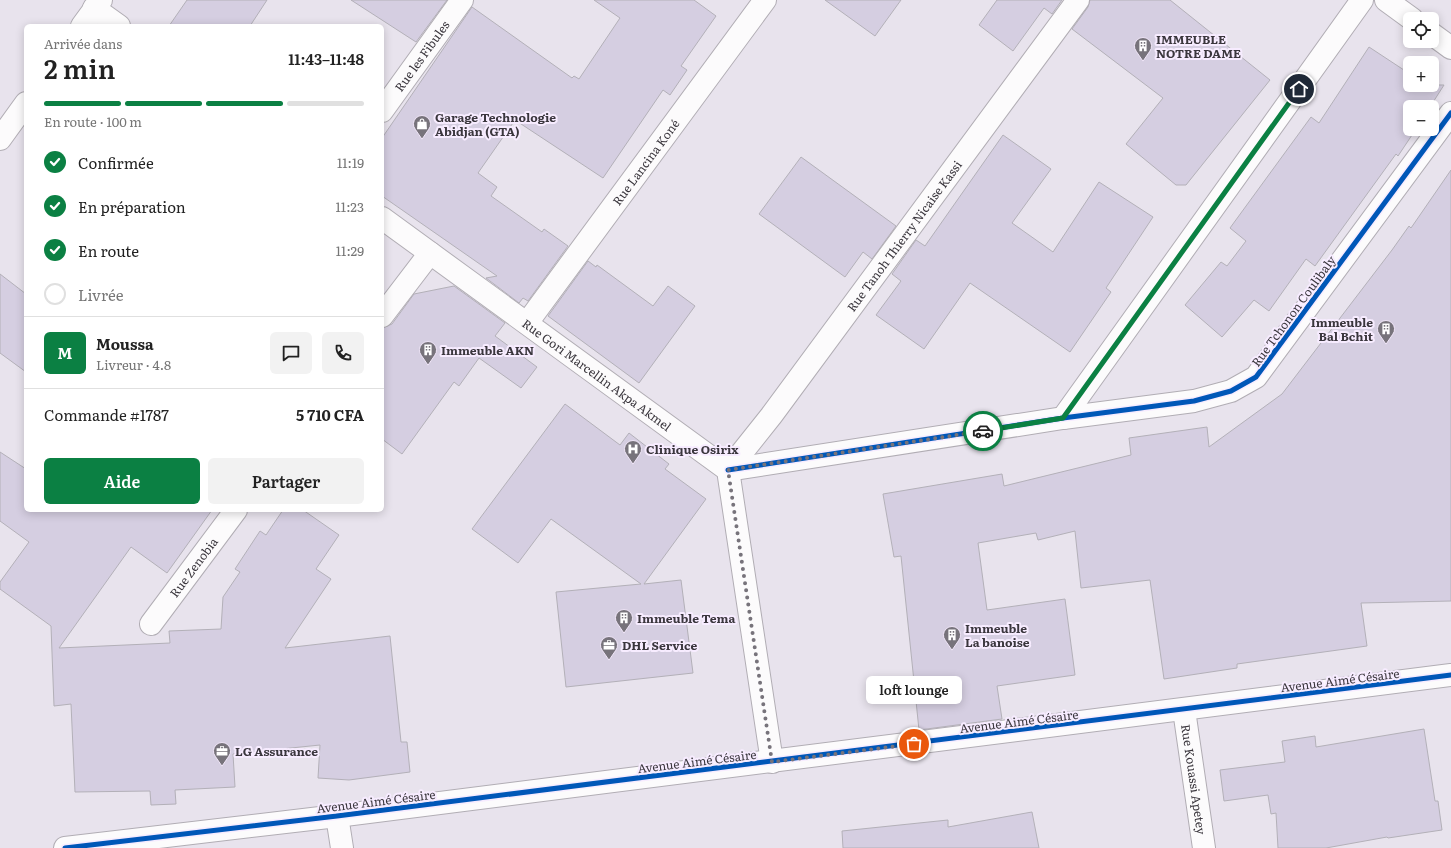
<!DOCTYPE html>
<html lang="fr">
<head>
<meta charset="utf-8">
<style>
	:root { --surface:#fff; --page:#f2f2f2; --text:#222; --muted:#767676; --line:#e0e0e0; --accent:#0b8043 }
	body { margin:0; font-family:Literata,serif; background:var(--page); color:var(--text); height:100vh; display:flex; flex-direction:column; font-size:15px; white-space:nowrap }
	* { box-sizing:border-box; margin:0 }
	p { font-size:13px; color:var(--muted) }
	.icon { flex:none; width:22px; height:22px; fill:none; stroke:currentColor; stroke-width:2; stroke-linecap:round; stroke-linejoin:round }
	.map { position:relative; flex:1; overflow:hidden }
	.sheet { position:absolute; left:24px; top:24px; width:360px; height:488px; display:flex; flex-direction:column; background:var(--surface); border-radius:6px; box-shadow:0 2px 10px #0003 }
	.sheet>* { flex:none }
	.controls { position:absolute; left:1403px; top:12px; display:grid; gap:8px }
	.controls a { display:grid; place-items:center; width:36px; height:36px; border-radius:6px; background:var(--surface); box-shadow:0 2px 10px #0003; font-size:20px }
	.pin { position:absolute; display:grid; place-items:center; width:34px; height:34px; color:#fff; margin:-17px; border:2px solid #fff; border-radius:50%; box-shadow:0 1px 4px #0007 }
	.courier { position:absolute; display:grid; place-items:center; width:40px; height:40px; margin:-20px; border:3px solid #0b8043; border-radius:50%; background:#fff; color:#222; box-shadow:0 1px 5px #0007 }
	.bubble { position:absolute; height:28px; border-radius:6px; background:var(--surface); box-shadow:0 2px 10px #0003; font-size:13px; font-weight:600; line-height:28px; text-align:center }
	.summary em { font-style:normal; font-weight:600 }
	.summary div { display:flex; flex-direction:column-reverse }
	.summary { display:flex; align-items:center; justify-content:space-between; height:68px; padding:0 20px }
	h1 { font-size:26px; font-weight:600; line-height:30px }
	.bar { display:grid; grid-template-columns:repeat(4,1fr); gap:6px 4px; align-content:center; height:48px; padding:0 20px }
	.bar i { height:5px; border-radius:3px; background:var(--line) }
	.bar .current { background:var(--accent) }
	.bar p { grid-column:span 4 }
	.line { display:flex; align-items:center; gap:10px; padding:0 20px; border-top:1px solid var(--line) }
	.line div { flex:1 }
	.round { display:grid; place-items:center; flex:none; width:42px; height:42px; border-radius:6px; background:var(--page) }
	ol { padding:0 20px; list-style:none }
	li { display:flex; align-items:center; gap:12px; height:44px }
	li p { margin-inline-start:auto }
	li .icon { padding:4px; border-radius:50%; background:var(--accent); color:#fff; stroke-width:4 }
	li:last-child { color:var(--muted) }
	li i { width:22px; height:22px; border:2px solid var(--line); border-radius:50% }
	.primary-button { display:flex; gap:8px; margin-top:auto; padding:8px 20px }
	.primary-button a { flex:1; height:46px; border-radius:6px; background:var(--accent); color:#fff; font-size:16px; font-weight:600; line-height:46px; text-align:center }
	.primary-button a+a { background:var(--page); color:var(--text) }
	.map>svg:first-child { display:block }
	.building { fill:#d5cee1; stroke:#b3b0b8 }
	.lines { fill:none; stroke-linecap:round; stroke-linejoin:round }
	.street-casing { stroke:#b1adb4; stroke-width:24 }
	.secondary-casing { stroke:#b1adb4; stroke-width:24 }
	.street { stroke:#fcfbfc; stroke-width:22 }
	.secondary { stroke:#fcfbfc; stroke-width:22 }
	.cycleway-casing { stroke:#f7ecff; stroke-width:8 }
	.cycleway { stroke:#0057b8; stroke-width:5 }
	.done { stroke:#77737b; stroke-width:4; stroke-dasharray:0 7.2 }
	.route { stroke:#0b8043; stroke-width:5 }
	.labels { text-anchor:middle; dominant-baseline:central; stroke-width:4; stroke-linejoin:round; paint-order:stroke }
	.poi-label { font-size:12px; font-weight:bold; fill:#3a363d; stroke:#f7ecff; text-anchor:start }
	.street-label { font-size:12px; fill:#3a363d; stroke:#f7ecff }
</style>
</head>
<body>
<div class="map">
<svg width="1451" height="848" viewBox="0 0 1451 848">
	<rect width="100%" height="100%" fill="#e8e3ed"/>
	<g class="building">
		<path d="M187,0H267L250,26H169Z"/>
		<path d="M351,0H447L416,42Z"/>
		<path d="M594,0H694L716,16L681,66L687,70L670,95L663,90L603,178L515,120L478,173L497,187L491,196L542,232L544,229L568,246L528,301L523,298L519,303L486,278L497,276L382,196V138L472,7L572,78L574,76L579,79L620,18Z"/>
		<path d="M825,0H901L875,36Z"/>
		<path d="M997,0H1062L1052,14L1044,8L1013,51L979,25Z"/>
		<path d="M1090,0H1170L1270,80L1186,185H1176L1126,144L1163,98L1072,29L1088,7Z"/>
		<path d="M1369,47L1410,74V85H1444L1430,107H1410V129H1416L1398,156L1396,154L1315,266L1306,259L1269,311L1254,300L1222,337L1185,305L1221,262L1227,266L1246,241L1230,228L1311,117L1319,123Z"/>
		<path d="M1003,135L1051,169L1012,223L1053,252L1099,182L1153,217L1106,288L1111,292L1070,352L970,283L924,349L876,315L901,281L892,274L916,240L925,246Z"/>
		<path d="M801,157L896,226L872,259L863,252L845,277L759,214Z"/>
		<path d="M1451,170V601L1361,603L1367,646L1237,664V668L1164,679L1150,580L1081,588L1075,531L1038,540L1036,533L978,543L987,610L1065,599L1075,675L997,686L1002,719L919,730L901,556L894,557L883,494L1002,474L1004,486L1131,455L1129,438L1207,427L1209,447L1282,394L1392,250L1409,226L1411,228Z"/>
		<path d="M588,261L596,267L597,265L653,306L668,286L695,306L639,383L548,316Z"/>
		<path d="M0,274L26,294V372L0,353Z"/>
		<path d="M454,286L505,323L495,336L537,367L521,388L479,358L459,386L454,382L402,454L382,439V328L392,324L414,294Z"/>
		<path d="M565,404L620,445L629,433L669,464L665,469L706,499L644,584L681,580L693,673L566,687L556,592L641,584L551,519L518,563L472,529Z"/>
		<path d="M0,452L26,469V510H212L167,573L131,547L59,648L170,643L169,631L221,629L223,597L240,572L235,569L260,531L266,535L283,510H303L339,535L316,569L331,579L285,648L390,636L401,742H407L410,772L349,780L318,778L320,745L233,754L235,787L175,790L176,804L151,805L150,791L75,792L71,704L54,706L51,626L0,589V582L29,542L0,521Z"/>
		<path d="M1424,729L1435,801H1438L1442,830L1388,838L1387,837L1326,848H1278L1276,813L1271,814L1268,795L1224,801L1220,770L1285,762L1282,741L1315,736L1316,747Z"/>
		<path d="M1032,812L1039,848H843L842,831L948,820V827Z"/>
	</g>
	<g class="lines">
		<defs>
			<g id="street">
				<path d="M1386,0L1412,19"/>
				<path d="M94,8L119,26"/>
				<path d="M1432,34L1451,48"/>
				<path id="s1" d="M382,111L462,0"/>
				<path id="s2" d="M382,218L728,470L772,762"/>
				<path d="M382,316L430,253"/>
				<path id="s3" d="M527,323L765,0"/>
				<path d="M1063,418L1362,0"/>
				<path d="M728,470L1063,418L1194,401L1231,391L1256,377L1451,113"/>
				<path id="s4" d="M728,470L771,416L1078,0"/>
				<path id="s5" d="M151,624L236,510"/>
				<path id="s6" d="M1184,710L1204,848"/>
				<path d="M337,816L342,848"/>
			</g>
			<g id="secondary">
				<path d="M82,26L101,0"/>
				<path d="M0,139L26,103"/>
				<path d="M65,848L337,816L1451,675"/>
			</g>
		</defs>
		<use href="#street" class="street-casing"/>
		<use href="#secondary" class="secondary-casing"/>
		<use href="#street" class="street"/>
		<use href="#secondary" class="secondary"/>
		<defs>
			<g id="cycleway">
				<path d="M728,470L1063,418L1194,401L1231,391L1256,377L1451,113"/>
				<path d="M65,848L337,816L1451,675"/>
			</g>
		</defs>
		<use href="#cycleway" class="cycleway-casing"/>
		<use href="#cycleway" class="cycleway"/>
	</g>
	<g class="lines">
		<path class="done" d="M914,744L772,762L728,470L983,431"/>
		<path class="route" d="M983,431L1063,418L1299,89"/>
	</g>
	<defs>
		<symbol id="building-pin" viewBox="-11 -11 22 30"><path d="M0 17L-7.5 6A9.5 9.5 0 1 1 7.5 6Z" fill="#77737b" stroke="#f7ecff"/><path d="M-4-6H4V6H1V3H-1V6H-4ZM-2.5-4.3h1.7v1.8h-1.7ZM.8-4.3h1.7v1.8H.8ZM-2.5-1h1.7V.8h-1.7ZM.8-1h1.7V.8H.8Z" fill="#fff"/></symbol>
		<symbol id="shop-pin" viewBox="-11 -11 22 30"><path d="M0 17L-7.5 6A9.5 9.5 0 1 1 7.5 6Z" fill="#77737b" stroke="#f7ecff"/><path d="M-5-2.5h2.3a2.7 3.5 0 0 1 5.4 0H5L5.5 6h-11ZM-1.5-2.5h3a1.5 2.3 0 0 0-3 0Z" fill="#fff"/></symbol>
		<symbol id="hospital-pin" viewBox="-11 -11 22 30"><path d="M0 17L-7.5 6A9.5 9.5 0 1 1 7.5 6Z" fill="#77737b" stroke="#f7ecff"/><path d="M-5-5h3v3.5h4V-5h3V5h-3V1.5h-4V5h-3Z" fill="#fff"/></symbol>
		<symbol id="office-pin" viewBox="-11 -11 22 30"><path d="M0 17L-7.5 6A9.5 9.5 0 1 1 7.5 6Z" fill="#77737b" stroke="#f7ecff"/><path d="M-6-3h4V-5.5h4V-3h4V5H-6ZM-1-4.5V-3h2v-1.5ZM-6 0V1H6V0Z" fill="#fff"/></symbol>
	</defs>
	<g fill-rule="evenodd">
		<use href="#building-pin" x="1133" y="36" width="20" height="27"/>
		<use href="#shop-pin" x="412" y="114" width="20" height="27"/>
		<use href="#building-pin" x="1376" y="319" width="20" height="27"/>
		<use href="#building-pin" x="418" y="340" width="20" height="27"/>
		<use href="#hospital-pin" x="623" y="439" width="20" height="27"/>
		<use href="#building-pin" x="614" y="608" width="20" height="27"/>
		<use href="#building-pin" x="942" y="625" width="20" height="27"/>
		<use href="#office-pin" x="599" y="635" width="20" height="27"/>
		<use href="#office-pin" x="212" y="741" width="20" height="27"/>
	</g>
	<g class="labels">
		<g class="poi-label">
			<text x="1156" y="39">IMMEUBLE<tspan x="1156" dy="14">NOTRE DAME</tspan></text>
			<text x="435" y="117">Garage Technologie<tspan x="435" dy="14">Abidjan (GTA)</tspan></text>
			<text x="1373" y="322" text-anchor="end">Immeuble<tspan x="1373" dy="14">Bal Bchit</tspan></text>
			<text x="441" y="350">Immeuble AKN</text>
			<text x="646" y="449">Clinique Osirix</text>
			<text x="637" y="618">Immeuble Tema</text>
			<text x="965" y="628">Immeuble<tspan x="965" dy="14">La banoise</tspan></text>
			<text x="622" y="645">DHL Service</text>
			<text x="235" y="751">LG Assurance</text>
		</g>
		<g class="street-label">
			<text stroke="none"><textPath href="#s1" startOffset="68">Rue les Fibules</textPath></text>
			<text stroke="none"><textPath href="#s3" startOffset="200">Rue Lancina Koné</textPath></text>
			<text stroke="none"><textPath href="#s4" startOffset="293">Rue Tanoh Thierry Nicaise Kassi</textPath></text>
			<text transform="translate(1293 311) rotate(-54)">Rue Tchonon Coulibaly</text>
			<text stroke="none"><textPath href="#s2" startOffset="266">Rue Gori Marcellin Akpa Akmel</textPath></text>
			<text stroke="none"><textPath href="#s5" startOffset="71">Rue Zenobia</textPath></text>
			<text transform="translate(1340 680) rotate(-7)">Avenue Aimé Césaire</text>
			<text transform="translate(1019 721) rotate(-7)">Avenue Aimé Césaire</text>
			<text transform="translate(697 761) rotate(-7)">Avenue Aimé Césaire</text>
			<text stroke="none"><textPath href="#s6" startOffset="70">Rue Kouassi Apetey</textPath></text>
			<text transform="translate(376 801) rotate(-7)">Avenue Aimé Césaire</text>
		</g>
	</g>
</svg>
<div class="controls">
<a><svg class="icon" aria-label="locate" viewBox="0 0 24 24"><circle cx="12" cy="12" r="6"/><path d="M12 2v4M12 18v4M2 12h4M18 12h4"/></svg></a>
<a>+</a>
<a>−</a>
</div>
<div class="pin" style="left:914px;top:744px;background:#ea580c"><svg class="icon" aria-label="bag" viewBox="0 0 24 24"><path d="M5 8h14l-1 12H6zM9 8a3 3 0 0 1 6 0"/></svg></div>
<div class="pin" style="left:1299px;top:89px;background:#1f2937"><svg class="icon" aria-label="home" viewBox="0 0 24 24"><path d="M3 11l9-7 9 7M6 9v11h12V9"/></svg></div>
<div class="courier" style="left:983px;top:431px"><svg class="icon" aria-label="car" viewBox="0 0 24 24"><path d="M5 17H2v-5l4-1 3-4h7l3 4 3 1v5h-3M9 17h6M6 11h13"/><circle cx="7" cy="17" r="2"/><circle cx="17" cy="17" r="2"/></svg></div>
<div class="bubble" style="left:866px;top:676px;width:96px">loft lounge</div>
<section class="sheet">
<div class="summary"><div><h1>2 min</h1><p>Arrivée dans</p></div><em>11:43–11:48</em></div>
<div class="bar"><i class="current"></i><i class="current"></i><i class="current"></i><i></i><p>En route · 100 m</p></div>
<ol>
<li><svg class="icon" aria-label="check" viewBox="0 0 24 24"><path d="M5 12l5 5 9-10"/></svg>Confirmée<p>11:19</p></li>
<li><svg class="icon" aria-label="check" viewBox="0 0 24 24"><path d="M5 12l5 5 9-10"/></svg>En préparation<p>11:23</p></li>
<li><svg class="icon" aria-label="check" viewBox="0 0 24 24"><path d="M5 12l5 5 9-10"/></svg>En route<p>11:29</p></li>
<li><i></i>Livrée</li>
</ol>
<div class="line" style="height:72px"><b class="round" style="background:var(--accent);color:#fff">M</b><div><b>Moussa</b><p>Livreur · 4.8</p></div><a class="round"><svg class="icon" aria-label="chat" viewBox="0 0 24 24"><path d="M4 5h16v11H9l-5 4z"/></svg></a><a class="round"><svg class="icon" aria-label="phone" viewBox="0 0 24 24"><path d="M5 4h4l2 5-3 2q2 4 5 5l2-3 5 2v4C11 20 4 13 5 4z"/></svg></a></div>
<div class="line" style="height:52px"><div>Commande #1787</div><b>5 710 CFA</b></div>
<div class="primary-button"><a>Aide</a><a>Partager</a></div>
</section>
</div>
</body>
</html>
